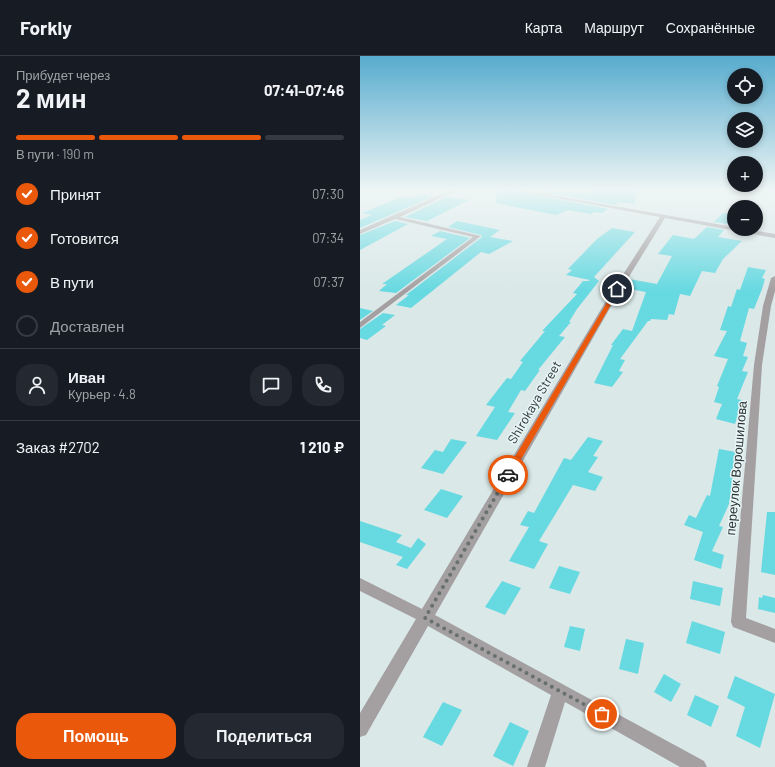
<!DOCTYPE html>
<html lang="ru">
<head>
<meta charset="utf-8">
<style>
	:root { --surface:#171b24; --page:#242831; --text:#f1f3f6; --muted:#9ea1a6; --line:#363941; --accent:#ea580c }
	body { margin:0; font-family:Barlow,sans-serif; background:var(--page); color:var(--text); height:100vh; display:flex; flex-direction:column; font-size:15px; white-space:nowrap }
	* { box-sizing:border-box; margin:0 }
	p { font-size:13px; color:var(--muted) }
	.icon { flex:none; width:22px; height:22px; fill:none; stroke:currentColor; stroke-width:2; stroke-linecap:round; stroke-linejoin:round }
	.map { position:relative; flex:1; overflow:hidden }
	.details { display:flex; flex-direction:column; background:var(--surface); width:360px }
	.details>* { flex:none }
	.fabs { position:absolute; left:367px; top:12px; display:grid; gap:8px }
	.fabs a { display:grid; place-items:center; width:36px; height:36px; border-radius:50%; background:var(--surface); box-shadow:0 2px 6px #0003; font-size:20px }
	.pin { position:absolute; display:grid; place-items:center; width:34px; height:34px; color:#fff; margin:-17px; border:2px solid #fff; border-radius:50%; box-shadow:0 1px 4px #0007 }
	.courier { position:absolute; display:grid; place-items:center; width:40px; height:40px; margin:-20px; border:3px solid #ea580c; border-radius:50%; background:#fff; color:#222; box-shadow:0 1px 5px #0007 }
	.overview em { font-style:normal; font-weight:700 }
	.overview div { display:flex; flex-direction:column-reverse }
	.overview { display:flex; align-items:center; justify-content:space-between; height:68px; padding:0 16px }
	h1 { font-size:26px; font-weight:700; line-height:30px }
	.bar { display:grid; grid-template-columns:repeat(4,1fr); gap:6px 4px; align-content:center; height:48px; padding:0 16px }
	.bar i { height:5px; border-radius:3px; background:var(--line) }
	.bar .active { background:var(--accent) }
	.bar p { grid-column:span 4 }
	.line { display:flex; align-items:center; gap:10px; padding:0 16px; border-top:1px solid var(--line) }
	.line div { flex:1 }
	.round { display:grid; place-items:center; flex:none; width:42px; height:42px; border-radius:16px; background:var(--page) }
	ol { padding:0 16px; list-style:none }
	li { display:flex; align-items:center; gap:12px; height:44px }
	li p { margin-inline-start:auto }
	li .icon { padding:4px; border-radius:50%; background:var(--accent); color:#fff; stroke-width:4 }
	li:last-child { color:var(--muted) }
	li i { width:22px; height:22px; border:2px solid var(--line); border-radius:50% }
	.primary-button { display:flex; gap:8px; margin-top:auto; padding:8px 16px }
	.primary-button a { flex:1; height:46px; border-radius:16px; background:var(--accent); color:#fff; font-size:16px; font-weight:700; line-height:46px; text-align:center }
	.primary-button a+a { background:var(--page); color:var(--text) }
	header { display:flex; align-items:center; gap:24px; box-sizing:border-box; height:56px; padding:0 20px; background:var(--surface); border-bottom:1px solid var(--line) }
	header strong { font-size:19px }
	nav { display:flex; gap:22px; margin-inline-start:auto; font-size:14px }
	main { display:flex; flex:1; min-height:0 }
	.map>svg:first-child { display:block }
	.building { fill:#67d9e1 }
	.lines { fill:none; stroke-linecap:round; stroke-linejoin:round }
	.street { fill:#a49fa1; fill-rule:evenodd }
	.route { fill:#ea580c }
	.done { stroke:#687070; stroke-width:4; stroke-dasharray:0 7.2 }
	.labels { text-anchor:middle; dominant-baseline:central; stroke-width:3; stroke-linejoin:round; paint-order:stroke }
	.street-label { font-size:13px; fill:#2b3030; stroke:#e7f5f6 }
</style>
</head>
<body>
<header>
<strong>Forkly</strong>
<nav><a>Карта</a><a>Маршрут</a><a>Сохранённые</a></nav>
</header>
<main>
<section class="details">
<div class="overview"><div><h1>2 мин</h1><p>Прибудет через</p></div><em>07:41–07:46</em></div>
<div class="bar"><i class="active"></i><i class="active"></i><i class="active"></i><i></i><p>В пути · 190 m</p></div>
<ol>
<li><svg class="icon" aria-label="check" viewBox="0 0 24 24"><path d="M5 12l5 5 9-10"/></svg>Принят<p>07:30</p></li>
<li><svg class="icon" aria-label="check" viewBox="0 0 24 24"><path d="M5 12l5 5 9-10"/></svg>Готовится<p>07:34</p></li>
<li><svg class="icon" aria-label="check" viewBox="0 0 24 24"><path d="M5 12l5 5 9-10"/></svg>В пути<p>07:37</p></li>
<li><i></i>Доставлен</li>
</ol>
<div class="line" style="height:72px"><a class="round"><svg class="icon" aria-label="person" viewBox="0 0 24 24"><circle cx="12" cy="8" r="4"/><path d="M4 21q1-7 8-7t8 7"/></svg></a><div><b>Иван</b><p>Курьер · 4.8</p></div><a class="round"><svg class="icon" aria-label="chat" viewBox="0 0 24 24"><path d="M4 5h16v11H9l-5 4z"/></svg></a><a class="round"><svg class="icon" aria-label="phone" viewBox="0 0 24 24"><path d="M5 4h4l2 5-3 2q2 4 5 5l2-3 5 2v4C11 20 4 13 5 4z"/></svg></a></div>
<div class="line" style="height:52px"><div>Заказ #2702</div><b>1 210 ₽</b></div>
<div class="primary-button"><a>Помощь</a><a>Поделиться</a></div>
</section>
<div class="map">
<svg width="415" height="711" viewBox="0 0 415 711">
	<rect width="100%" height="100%" fill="#dae8e8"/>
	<g class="building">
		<path d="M137,135H156L248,153L242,157L234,156L231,158L208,154L196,159L136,147Z"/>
		<path d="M178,135L231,137V135H277L274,148L259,146L255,149Z"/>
		<path d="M60,138L74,140L0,172V164L12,159L2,157L41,141L51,142Z"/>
		<path d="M86,141L109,144L67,165L45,161Z"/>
		<path d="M363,157L374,159L368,168L354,166Z"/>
		<path d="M35,165L48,168L0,194V179Z"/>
		<path d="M97,165L140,174L130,181L153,185L129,198L121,196L51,252L36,249L49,239H46L122,181L121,179L88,171Z"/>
		<path d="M347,171L364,174L358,181L382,185L363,203L355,217L342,215L330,240L320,238L314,259L309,258L307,264L291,263L290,265H288L260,303L265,304L259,315L263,316L252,331L234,327L253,289H251L263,273L272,275L286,236L264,232L269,223L297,228L312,200L298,198L313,179L334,183Z"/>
		<path d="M252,172L275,176L234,221L239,225L217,253L209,266H211L199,280L205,281L178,314H180L165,335L161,334L148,356L155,357L137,384L116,380L135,351L126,349L147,322L151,323L163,306L160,305L185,275H182L217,238L213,237L223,225H228L230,224L206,219L212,214L208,213L237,183Z"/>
		<path d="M80,175L110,182L36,237L19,235L27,228H22L87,183L71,180Z"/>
		<path d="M388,211L406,214L402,222L405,223L402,233L394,253L389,252L380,285L387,287L383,300L388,301L382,315L388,316L377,343L382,344L375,368L356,363L362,348L354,346L359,331L357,330L368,303L354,300L367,275L360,274L368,250L371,251L377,233L380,234Z"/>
		<path d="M0,252L13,255L0,264Z"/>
		<path d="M23,257L35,259L22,269L26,270L7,284L0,282V273Z"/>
		<path d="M228,381L243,385L233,400L238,401L228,416L243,421L235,435L213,429L179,485L188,488L174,513L149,505L169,471L160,469L168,455L174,457L204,402L211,404Z"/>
		<path d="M91,383L107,386L83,418L61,412L75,394L83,396Z"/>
		<path d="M359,393L376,396L371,421L373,422L369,448L359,470L363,471L352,495L364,499L361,513L334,504L343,476L324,469L329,459L336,462L347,439L350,440Z"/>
		<path d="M81,433L103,440L87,462L64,454Z"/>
		<path d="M407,456H415V519L401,516Z"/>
		<path d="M0,465L42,479L36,486L51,492L58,482L66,488L47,513L36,509L43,501L0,486Z"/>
		<path d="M199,510L220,516L210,538L189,532Z"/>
		<path d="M142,525L161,532L145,559L125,551Z"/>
		<path d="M333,525L363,532L360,550L330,543Z"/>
		<path d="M403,539L415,542V557L398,553L399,541L402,542Z"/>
		<path d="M332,565L365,576L360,598L326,587Z"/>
		<path d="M210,570L225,573L220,595L204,591Z"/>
		<path d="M266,583L284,587L278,618L259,613Z"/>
		<path d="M304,618L321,628L311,646L294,636Z"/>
		<path d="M375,620L415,638L400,692L376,680L385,651L367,642Z"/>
		<path d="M335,639L359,650L351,671L327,659Z"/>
		<path d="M83,646L102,654L82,690L63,681Z"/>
		<path d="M150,666L169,675L153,710L133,700Z"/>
	</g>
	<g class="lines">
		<g class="street">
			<path d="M88,135H96L40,161L121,180L0,272V266L113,181L35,163L0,178V174Z"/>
			<path d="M157,135H169L374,171V173H386L415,178V182L305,162L254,245L75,559L344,705L347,711H320L205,646L185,711H167L191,639L68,570L6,679L0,681V657L56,563L0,535V522L62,553L246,245L300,161Z"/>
			<path d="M415,220V235L411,250L402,309L386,562L415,573V587L373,571L371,566L394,309L403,250L411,222Z"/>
		</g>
	</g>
	<linearGradient id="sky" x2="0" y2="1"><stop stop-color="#57acce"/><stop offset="0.57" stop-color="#eef5f5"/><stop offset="1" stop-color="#eef5f5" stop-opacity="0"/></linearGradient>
	<rect width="415" height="235" fill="url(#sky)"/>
	<path class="route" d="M257,231L260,233L152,419L150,421H145L144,419L255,233Z"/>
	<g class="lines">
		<path class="done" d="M148,419L65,562L242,658"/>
	</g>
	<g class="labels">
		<g class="street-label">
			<text transform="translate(174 346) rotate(-60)">Shirokaya Street</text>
			<text transform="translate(376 412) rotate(-85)">переулок Ворошилова</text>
		</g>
	</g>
</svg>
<div class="fabs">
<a><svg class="icon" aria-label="locate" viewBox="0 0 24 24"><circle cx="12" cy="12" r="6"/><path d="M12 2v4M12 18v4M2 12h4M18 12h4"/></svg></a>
<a><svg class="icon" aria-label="layers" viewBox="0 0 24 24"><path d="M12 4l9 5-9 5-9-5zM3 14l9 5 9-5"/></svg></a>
<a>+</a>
<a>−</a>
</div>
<div class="pin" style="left:242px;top:658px;background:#ea580c"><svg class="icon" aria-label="bag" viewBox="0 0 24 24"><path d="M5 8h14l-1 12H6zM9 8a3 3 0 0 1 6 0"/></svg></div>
<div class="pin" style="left:257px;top:233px;background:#1f2937"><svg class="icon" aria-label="home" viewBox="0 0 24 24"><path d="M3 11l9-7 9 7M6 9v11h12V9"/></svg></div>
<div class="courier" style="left:148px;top:419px"><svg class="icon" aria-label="car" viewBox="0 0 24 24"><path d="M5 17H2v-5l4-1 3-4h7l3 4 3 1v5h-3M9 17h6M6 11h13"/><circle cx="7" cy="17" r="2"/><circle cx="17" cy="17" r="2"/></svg></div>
</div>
</main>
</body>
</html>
